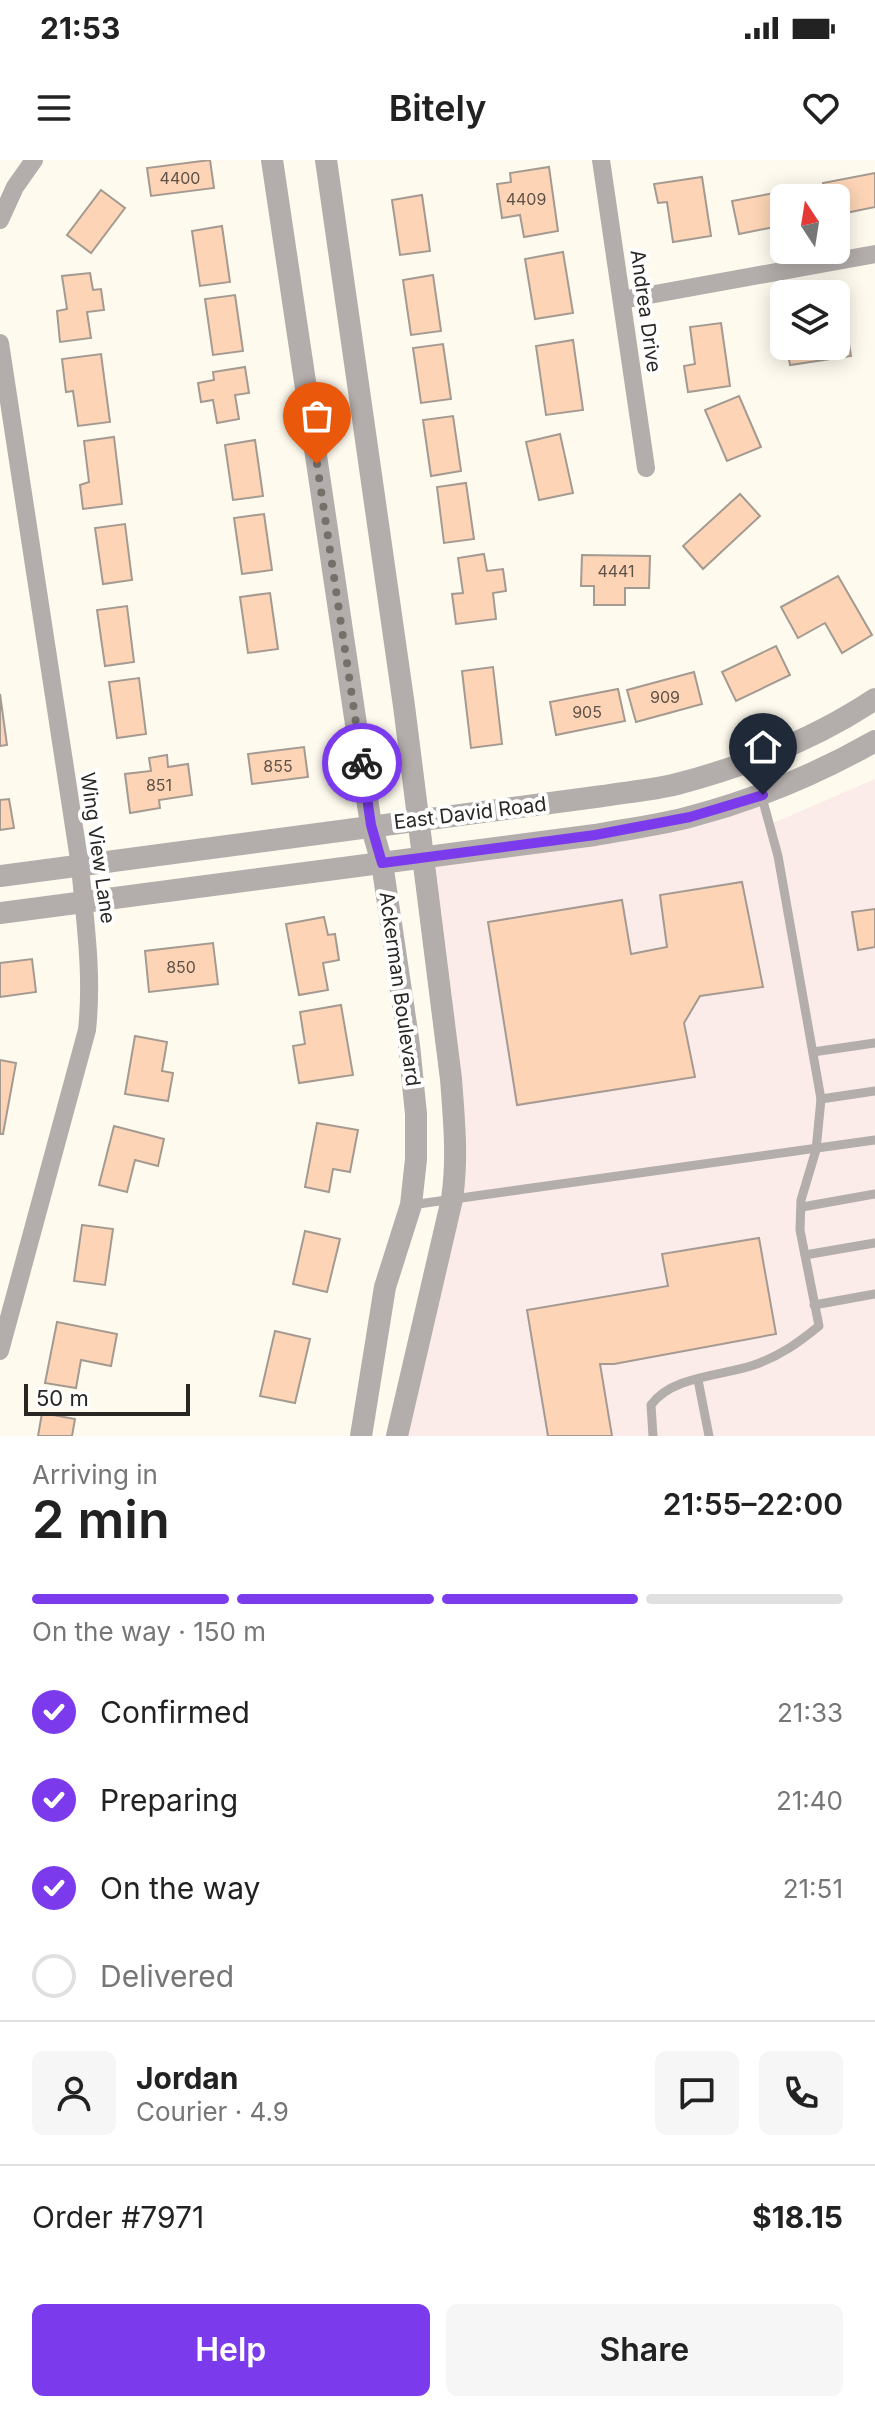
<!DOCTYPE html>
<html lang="en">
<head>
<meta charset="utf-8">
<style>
	:root { --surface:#fff; --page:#f6f6f6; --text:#222; --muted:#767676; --line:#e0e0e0; --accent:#7c3aed }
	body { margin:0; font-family:Inter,sans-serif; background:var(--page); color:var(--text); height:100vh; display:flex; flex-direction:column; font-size:30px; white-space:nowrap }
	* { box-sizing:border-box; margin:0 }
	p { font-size:26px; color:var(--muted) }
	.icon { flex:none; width:44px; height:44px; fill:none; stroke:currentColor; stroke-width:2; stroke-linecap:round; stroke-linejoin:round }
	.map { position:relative; height:1276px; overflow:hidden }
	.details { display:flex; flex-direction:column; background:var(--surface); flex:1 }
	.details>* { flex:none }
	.needle { width:52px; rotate:348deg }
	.tools { position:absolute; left:770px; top:24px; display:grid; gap:16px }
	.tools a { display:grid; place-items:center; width:80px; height:80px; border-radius:12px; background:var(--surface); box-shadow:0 4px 20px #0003; font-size:40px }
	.scale { position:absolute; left:24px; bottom:20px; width:166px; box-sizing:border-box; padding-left:8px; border:4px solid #292723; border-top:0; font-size:22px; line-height:28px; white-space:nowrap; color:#292723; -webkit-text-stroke:6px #fff; paint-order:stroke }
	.pin { position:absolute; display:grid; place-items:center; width:68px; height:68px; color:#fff; margin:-82px -34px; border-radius:50% 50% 50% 0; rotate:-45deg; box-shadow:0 0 8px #0007 }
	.pin .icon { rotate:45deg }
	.courier { position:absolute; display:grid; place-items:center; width:80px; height:80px; margin:-40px; border:6px solid #7c3aed; border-radius:50%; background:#fff; color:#222; box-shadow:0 2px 10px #0007 }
	.overview em { font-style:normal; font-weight:600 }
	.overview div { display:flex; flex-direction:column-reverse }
	.overview { display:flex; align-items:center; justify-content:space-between; height:136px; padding:0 32px }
	h1 { font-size:52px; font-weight:600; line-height:60px }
	.bar { display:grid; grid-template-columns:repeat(4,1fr); gap:12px 8px; align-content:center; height:96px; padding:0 32px }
	.bar i { height:10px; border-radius:6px; background:var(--line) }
	.bar .on { background:var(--accent) }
	.bar p { grid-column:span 4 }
	.line { display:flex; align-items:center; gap:20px; padding:0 32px; border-top:2px solid var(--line) }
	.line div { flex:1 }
	.round { display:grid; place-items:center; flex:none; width:84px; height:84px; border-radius:12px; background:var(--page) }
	ol { padding:0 32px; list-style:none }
	li { display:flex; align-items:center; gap:24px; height:88px }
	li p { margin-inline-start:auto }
	li .icon { padding:8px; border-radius:50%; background:var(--accent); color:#fff; stroke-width:4 }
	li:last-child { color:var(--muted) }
	li i { width:44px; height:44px; border:4px solid var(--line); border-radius:50% }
	.primary-button { display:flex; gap:16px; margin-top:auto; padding:16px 32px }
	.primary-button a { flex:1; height:92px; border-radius:12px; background:var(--accent); color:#fff; font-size:32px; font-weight:600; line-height:92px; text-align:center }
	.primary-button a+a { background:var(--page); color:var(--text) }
	.status { display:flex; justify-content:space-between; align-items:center; height:56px; padding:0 40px; background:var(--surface); direction:ltr }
	.status svg { height:22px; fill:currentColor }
	header { display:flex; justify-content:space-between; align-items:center; height:104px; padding:0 32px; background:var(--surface); font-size:36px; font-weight:600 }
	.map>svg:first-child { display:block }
	.education { fill:#fcece9 }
	.building { fill:#fdd5b6; stroke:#a49a92; stroke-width:2 }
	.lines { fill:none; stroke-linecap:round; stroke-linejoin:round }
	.service { stroke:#b3adab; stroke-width:9 }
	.minor { stroke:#b3adab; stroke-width:18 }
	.tertiary { stroke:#b3adab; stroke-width:22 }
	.done { stroke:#74716a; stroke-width:8; stroke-dasharray:0 14.4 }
	.route { stroke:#7c3aed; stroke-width:10 }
	.labels { text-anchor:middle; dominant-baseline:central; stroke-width:8; stroke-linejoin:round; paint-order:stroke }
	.number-label { font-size:16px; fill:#5e5248 }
	.street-label { font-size:20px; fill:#292723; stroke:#fff }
</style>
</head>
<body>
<div class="status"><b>21:53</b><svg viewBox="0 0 49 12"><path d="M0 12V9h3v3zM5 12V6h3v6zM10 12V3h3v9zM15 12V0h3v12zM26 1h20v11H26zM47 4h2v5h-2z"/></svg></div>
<header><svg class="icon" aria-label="menu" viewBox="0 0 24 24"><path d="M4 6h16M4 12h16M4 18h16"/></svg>Bitely<svg class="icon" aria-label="heart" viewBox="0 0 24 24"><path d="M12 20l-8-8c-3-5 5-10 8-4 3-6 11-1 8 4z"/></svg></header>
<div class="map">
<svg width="875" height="1276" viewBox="0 0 875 1276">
	<rect width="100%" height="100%" fill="#fefaee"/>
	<path class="education" d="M875,619V1276H397L452,1039L421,697L763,635L771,664Z"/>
	<g class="building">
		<path d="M210,0L214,28L151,36L147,8Z"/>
		<path d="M549,7L558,71L524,77L520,55L502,58L497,24L511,22L510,13Z"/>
		<path d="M875,13V47L836,55V38H826L823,23Z"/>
		<path d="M702,17L711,76L673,82L667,42L658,43L654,24Z"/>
		<path d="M801,28L803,38H784V65L739,74L732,41Z"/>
		<path d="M101,30L125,48L91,93L67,75Z"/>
		<path d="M422,35L430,91L400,95L392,40Z"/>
		<path d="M222,66L230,122L200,126L192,71Z"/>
		<path d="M563,92L573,153L535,159L525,99Z"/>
		<path d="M90,113L93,130L101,129L104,150L87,152L91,178L60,182L57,151L67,149L62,116Z"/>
		<path d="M433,115L441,171L411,175L403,120Z"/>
		<path d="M235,135L243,191L213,195L205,139Z"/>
		<path d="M844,154L851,196L790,205L787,186H836V155Z"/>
		<path d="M721,163L730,226L688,232L684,206L695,204L690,167Z"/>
		<path d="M573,180L583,250L546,255L536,186Z"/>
		<path d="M443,184L451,239L421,243L413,188Z"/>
		<path d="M101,194L110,262L78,266L73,231L66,232L62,199Z"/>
		<path d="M245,207L249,233L235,235L239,259L217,263L213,240L201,242L198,223L214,220L213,212Z"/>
		<path d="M739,236L761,287L727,301L705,250Z"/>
		<path d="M453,256L461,311L431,316L423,260Z"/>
		<path d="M560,274L573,333L539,340L526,282Z"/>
		<path d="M114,277L122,344L83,349L80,325L89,322L84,281Z"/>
		<path d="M255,280L263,336L233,340L225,285Z"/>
		<path d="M466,323L474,379L444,383L437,327Z"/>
		<path d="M740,334L760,356L703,409L683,386Z"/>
		<path d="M264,354L272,410L242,414L234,358Z"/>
		<path d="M125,364L132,420L103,424L95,368Z"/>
		<path d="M484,394L487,411L503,409L506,431L493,433L496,459L456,464L452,434L463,433L458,398Z"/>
		<path d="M582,395L650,396L649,428H625V445H594V426H581Z"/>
		<path d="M838,416L872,475L842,493L825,463L798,478L781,447Z"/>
		<path d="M270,433L278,489L248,493L240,437Z"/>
		<path d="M127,446L134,502L105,506L97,450Z"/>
		<path d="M776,486L790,515L736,541L722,512Z"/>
		<path d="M493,507L502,584L471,588L462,511Z"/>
		<path d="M694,512L702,544L636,562L627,530Z"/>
		<path d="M139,518L146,574L117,578L109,522Z"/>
		<path d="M618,529L625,561L556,575L550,542Z"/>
		<path d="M0,534L7,585L0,586Z"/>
		<path d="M304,587L308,617L252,624L248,594Z"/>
		<path d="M167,595L168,607L188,604L192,635L159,640L160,648L130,653L125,614L151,611L149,598Z"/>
		<path d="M9,639L14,668L0,670V640Z"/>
		<path d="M742,722L763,827L700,836L684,863L695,917L517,945L488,762L622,740L631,794L667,787L660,735Z"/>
		<path d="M875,749V787L858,790L852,752Z"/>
		<path d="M324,757L328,775L335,774L339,800L323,803L328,830L299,835L286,764Z"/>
		<path d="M213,783L218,824L149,832L145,791Z"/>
		<path d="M32,799L36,832L0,837V803Z"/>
		<path d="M341,845L353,915L299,923L293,886L305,884L300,852Z"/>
		<path d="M135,876L167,882L162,911L173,913L168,941L125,934Z"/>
		<path d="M0,900L16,903L3,974H0Z"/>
		<path d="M317,963L358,970L350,1012L333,1009L329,1032L305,1027Z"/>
		<path d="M114,966L164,979L158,1006L135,1000L127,1032L99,1025Z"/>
		<path d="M82,1065L113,1069L105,1125L74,1121Z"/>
		<path d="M305,1071L340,1079L327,1132L293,1124Z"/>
		<path d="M759,1078L776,1174L614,1204H600L612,1276H548L527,1150L668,1126L662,1094Z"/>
		<path d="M57,1162L117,1174L111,1206L81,1200L76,1228L45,1223Z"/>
		<path d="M275,1171L310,1179L295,1243L260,1236Z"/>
		<path d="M42,1253L75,1259L72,1276H38Z"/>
	</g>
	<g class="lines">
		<g class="service">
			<path d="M813,892L875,883"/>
			<path d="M821,939L875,931"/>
			<path d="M411,1045L875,980"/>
			<path d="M802,1047L875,1034"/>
			<path d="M805,1095L875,1083"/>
			<path d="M814,1145L875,1134"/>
			<path d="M698,1220L709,1276"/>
			<path d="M653,1276L651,1245C672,1216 721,1216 754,1205C780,1196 798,1183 819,1166L800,1070L801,1040L816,990L821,939L778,696L752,601"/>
		</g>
		<g class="minor">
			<path d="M601,0L646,308"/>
			<path d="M0,60L15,27L34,0"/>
			<path d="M622,140L875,94"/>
			<path d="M0,183L80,706C85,762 93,814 87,870L0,1191"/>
		</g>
		<g class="tertiary">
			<path d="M272,0L371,665L382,703L409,885L416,954V999L411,1045L385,1127L361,1276"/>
			<path d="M326,0L404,546L451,919C454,960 458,998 452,1039L397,1276"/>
			<path d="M0,716L603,636C627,632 653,630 677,624C746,606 815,579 875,539"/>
			<path d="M0,753L595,675C627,669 661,665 693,656C757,639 817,614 875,581"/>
		</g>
	</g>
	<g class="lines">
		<path class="done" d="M317,304L362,603"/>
		<path class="route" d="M362,603L371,665L382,703L595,675L690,657L763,635"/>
	</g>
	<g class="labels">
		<g class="number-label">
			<text x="180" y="18">4400</text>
			<text x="526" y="39">4409</text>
			<text x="616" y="411">4441</text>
			<text x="665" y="537">909</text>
			<text x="587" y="552">905</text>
			<text x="278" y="606">855</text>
			<text x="159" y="625">851</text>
			<text x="181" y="807">850</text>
		</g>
		<g class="street-label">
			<text transform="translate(646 151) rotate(82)">Andrea Drive</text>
			<text transform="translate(470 653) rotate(-7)">East David Road</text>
			<text transform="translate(98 688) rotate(82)">Wing View Lane</text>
			<text transform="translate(400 829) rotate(82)">Ackerman Boulevard</text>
		</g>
	</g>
</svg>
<div class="tools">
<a><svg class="needle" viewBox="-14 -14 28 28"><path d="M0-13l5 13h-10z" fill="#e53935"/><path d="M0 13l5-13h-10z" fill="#767676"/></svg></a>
<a><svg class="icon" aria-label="layers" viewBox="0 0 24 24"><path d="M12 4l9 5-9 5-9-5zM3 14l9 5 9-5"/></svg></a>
</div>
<div class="scale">50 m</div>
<div class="pin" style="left:317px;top:304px;background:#ea580c"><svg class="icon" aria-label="bag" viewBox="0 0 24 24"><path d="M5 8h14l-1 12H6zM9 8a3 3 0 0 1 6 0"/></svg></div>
<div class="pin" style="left:763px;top:635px;background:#1f2937"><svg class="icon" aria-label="home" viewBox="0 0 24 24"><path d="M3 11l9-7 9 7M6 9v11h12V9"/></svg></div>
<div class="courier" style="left:362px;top:603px"><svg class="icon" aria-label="bike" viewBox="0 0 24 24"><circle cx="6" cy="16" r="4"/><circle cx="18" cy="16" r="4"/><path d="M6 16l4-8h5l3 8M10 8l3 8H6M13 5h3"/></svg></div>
</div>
<section class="details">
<div class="overview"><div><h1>2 min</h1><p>Arriving in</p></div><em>21:55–22:00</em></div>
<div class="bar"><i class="on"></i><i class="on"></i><i class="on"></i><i></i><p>On the way · 150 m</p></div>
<ol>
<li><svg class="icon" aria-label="check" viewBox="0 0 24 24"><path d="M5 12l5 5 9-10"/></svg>Confirmed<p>21:33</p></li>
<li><svg class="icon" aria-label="check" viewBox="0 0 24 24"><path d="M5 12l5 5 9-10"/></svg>Preparing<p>21:40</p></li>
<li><svg class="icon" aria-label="check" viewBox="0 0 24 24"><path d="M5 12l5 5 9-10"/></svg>On the way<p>21:51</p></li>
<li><i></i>Delivered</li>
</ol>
<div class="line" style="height:144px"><a class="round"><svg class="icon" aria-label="person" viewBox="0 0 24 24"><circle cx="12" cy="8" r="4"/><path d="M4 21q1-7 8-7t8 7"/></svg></a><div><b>Jordan</b><p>Courier · 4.9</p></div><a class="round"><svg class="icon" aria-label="chat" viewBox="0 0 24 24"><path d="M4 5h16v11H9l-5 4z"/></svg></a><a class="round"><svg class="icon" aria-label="phone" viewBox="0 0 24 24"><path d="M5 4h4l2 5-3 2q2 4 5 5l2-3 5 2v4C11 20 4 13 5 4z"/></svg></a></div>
<div class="line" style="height:104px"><div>Order #7971</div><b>$18.15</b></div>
<div class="primary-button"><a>Help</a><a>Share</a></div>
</section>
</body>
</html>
